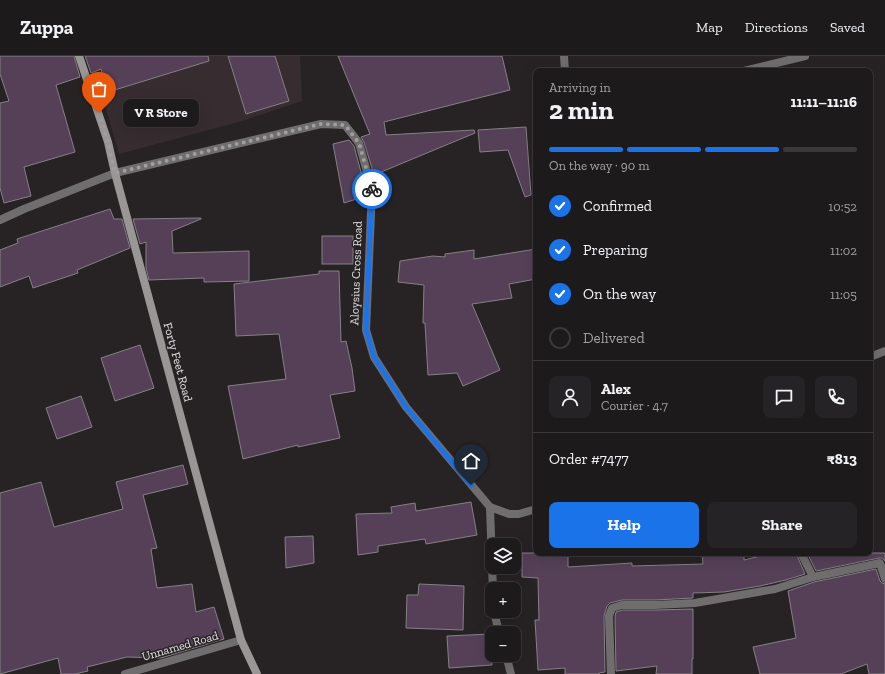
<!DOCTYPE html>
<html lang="en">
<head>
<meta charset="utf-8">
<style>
	:root { --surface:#1d1a1c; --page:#252325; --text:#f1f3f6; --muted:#a0a1a3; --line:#3b383b; --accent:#1a73e8 }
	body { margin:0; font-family:"Zilla Slab",serif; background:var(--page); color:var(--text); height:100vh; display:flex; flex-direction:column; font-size:15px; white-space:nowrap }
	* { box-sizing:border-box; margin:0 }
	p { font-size:13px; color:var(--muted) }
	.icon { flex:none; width:22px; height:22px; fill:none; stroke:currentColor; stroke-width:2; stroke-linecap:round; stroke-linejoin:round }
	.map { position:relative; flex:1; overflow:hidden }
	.details { position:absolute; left:533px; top:12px; width:340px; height:488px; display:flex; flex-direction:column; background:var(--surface); border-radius:8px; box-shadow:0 4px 16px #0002,0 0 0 1px var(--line) }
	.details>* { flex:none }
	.controls { position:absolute; left:485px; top:482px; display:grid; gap:8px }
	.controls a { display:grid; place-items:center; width:36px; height:36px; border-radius:8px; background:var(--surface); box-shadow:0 4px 16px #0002,0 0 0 1px var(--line); font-size:20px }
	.pin { position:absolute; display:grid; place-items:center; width:34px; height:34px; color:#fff; margin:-41px -17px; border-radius:50% 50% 50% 0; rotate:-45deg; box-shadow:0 0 4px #0007 }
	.pin .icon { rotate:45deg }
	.courier { position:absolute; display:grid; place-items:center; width:40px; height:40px; margin:-20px; border:3px solid #1a73e8; border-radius:50%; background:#fff; color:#222; box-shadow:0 1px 5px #0007 }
	.bubble { position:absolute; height:28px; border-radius:8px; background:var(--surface); box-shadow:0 4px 16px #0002,0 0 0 1px var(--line); font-size:13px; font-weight:800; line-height:28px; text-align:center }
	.head em { font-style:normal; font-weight:800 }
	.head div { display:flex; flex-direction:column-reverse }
	.head { display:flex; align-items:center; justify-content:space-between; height:68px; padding:0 16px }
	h1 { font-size:26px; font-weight:800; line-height:30px }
	.bar { display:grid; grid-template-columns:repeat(4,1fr); gap:6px 4px; align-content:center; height:48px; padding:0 16px }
	.bar i { height:5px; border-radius:3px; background:var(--line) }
	.bar .active { background:var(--accent) }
	.bar p { grid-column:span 4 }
	.line { display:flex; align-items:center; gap:10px; padding:0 16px; border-top:1px solid var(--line) }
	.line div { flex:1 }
	.round { display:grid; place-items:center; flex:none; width:42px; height:42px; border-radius:8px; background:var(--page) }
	ol { padding:0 16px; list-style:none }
	li { display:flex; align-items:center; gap:12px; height:44px }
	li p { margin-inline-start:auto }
	li .icon { padding:4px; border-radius:50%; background:var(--accent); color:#fff; stroke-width:4 }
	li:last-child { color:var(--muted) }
	li i { width:22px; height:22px; border:2px solid var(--line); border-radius:50% }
	.button { display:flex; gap:8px; margin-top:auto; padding:8px 16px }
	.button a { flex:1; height:46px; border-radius:8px; background:var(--accent); color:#fff; font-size:16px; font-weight:800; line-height:46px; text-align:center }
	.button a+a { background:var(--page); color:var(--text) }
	header { display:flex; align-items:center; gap:24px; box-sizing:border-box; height:56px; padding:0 20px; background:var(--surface); border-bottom:1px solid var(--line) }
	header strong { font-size:19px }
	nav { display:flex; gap:22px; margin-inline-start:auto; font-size:14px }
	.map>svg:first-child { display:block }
	.built { fill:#372d31 }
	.building { fill:#554058; stroke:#848184 }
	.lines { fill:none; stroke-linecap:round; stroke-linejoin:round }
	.street { stroke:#6f6d6d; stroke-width:8 }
	.secondary { stroke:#9a9696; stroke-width:8 }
	.done { stroke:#a19ea0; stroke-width:4; stroke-dasharray:0 7.2 }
	.route { stroke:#1a73e8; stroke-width:5 }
	.labels { text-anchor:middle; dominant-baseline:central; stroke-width:3; stroke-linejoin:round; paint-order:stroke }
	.street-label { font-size:12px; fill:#e3e1e2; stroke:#272325 }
</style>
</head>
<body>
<header>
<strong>Zuppa</strong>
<nav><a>Map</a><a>Directions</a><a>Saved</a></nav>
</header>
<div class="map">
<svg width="885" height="618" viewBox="0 0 885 618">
	<rect width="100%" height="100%" fill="#272325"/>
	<path class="built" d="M91,0H300L302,45L242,65L119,98Z"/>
	<g class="building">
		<path d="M0,0H74L80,21L56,29L75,96L24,111L31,140L4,147L0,132V47L9,45L0,18Z"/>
		<path d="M85,0H208L209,5L108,36L101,13L91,17Z"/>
		<path d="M228,0H275L289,45L246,58Z"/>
		<path d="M338,0H502L510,34L384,66L386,79L474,74L475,77L374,119L364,86L361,81L370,78Z"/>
		<path d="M526,71L531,139L525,141L508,94L480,96L478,74Z"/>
		<path d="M349,84L354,90L366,135V140L344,147L333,88Z"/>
		<path d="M110,153L114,163H122L130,192L77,214L78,217L33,232L29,220L0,231V194L18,187L17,183Z"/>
		<path d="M201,162V163L172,175L173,197L249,195V225L204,226V222L149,224L146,212V186L140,188L133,163Z"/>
		<rect x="322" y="180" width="31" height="28"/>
		<path d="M536,193V223L509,228L512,242L472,248L500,314L463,330L457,317L428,319L425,267H423L424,229L398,226L400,205L433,200L445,201V198L474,194V203Z"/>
		<path d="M319,215H339L341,286L346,285L352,312L355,335L330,339L340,382L298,391V389L243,403L228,330L286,323L279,278L236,280L234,228L319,218Z"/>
		<path d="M140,289L154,332L115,345L101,302Z"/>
		<path d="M81,340L92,371L57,383L46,352Z"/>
		<path d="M183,409L188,428L143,439L157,492L151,493L157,532L192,528L196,556L214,551L224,583L161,602L127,601L87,611L88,615L75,618H61L58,602L0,618V437L41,426L54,471L123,453L116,426Z"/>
		<path d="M471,446L477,479L426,488L425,483L378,490V496L358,499L356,458L392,457L391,451L415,447L416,455Z"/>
		<path d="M313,480L314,507L286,512L285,481Z"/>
		<path d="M522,497H568V511L632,507V510L703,508L702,498L713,497H744V504L773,497H796L805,518L786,524L760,530L724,536L693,537V542L655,544H622L610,547L607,550L604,560L605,616L599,617V618H565V612L538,614L535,564H539L538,522L522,521Z"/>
		<path d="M807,497H885V505L882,502H879L816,515Z"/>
		<path d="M876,513L880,525L882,527L885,528V618H869L867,608L841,618H760L753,591L796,582L788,535L814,526Z"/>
		<path d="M419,528L464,530L463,574L406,572L407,539H418Z"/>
		<path d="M693,553V603H692V618H656L657,610L616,615L615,561L616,556L623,554H655Z"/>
		<path d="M490,578L492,609L449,612L447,580Z"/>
	</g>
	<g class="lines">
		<g class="street">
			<path d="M564,0L565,15"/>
			<path d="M744,15L805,0"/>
			<path d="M0,164L24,153L115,117L321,68L345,69L359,87L372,134L366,274L374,301L406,351L490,451L509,458H519L536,453"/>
			<path d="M870,301L885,295"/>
			<path d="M490,451L492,507"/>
			<path d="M801,497L813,521"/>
			<path d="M492,511L493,533"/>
			<path d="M494,555L499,577"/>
			<path d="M506,599L511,618"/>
			<path d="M125,618L241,584"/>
			<path d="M611,618L609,560L612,552L622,549H655L695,547L775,533L813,521L880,507L885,523"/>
		</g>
		<path class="secondary" d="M79,0L108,86L115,117L241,584L257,618"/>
	</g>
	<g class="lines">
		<path class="done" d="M99,57L108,86L115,117L321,68L345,69L359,87L372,133"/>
		<path class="route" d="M372,133L366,274L374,301L406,351L471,429"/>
	</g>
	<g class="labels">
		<g class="street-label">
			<text transform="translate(356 217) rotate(-88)">Aloysius Cross Road</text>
			<text transform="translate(178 306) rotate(75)">Forty Feet Road</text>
			<text transform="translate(180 590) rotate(-16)">Unnamed Road</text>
		</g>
	</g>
</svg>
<div class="controls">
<a><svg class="icon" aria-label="layers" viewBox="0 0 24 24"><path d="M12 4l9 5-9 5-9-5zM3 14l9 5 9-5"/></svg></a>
<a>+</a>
<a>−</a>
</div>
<div class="pin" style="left:99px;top:57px;background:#ea580c"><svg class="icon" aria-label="bag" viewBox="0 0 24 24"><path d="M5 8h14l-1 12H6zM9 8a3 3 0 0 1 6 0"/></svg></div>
<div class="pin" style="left:471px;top:429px;background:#1f2937"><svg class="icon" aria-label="home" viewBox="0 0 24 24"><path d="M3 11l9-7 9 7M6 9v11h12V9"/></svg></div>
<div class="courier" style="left:372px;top:133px"><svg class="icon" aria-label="bike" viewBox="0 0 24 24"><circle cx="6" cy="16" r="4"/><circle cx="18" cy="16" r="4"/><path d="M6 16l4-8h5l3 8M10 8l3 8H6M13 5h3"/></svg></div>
<div class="bubble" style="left:123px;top:43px;width:76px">V R Store</div>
<section class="details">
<div class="head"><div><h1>2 min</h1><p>Arriving in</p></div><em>11:11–11:16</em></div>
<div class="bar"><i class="active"></i><i class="active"></i><i class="active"></i><i></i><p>On the way · 90 m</p></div>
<ol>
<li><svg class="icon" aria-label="check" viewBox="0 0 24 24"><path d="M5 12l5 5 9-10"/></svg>Confirmed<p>10:52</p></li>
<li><svg class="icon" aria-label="check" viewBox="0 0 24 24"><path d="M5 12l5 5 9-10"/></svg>Preparing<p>11:02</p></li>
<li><svg class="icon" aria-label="check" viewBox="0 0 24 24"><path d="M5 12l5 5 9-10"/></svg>On the way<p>11:05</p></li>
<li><i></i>Delivered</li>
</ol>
<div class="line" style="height:72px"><a class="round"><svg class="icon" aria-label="person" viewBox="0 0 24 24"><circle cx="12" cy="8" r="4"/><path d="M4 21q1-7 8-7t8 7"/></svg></a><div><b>Alex</b><p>Courier · 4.7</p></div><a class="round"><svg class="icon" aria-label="chat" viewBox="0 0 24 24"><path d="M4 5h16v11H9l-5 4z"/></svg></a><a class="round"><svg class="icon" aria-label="phone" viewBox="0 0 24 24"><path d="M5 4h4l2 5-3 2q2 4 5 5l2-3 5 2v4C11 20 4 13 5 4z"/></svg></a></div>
<div class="line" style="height:52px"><div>Order #7477</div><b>₹813</b></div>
<div class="button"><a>Help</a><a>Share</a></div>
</section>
</div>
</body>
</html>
